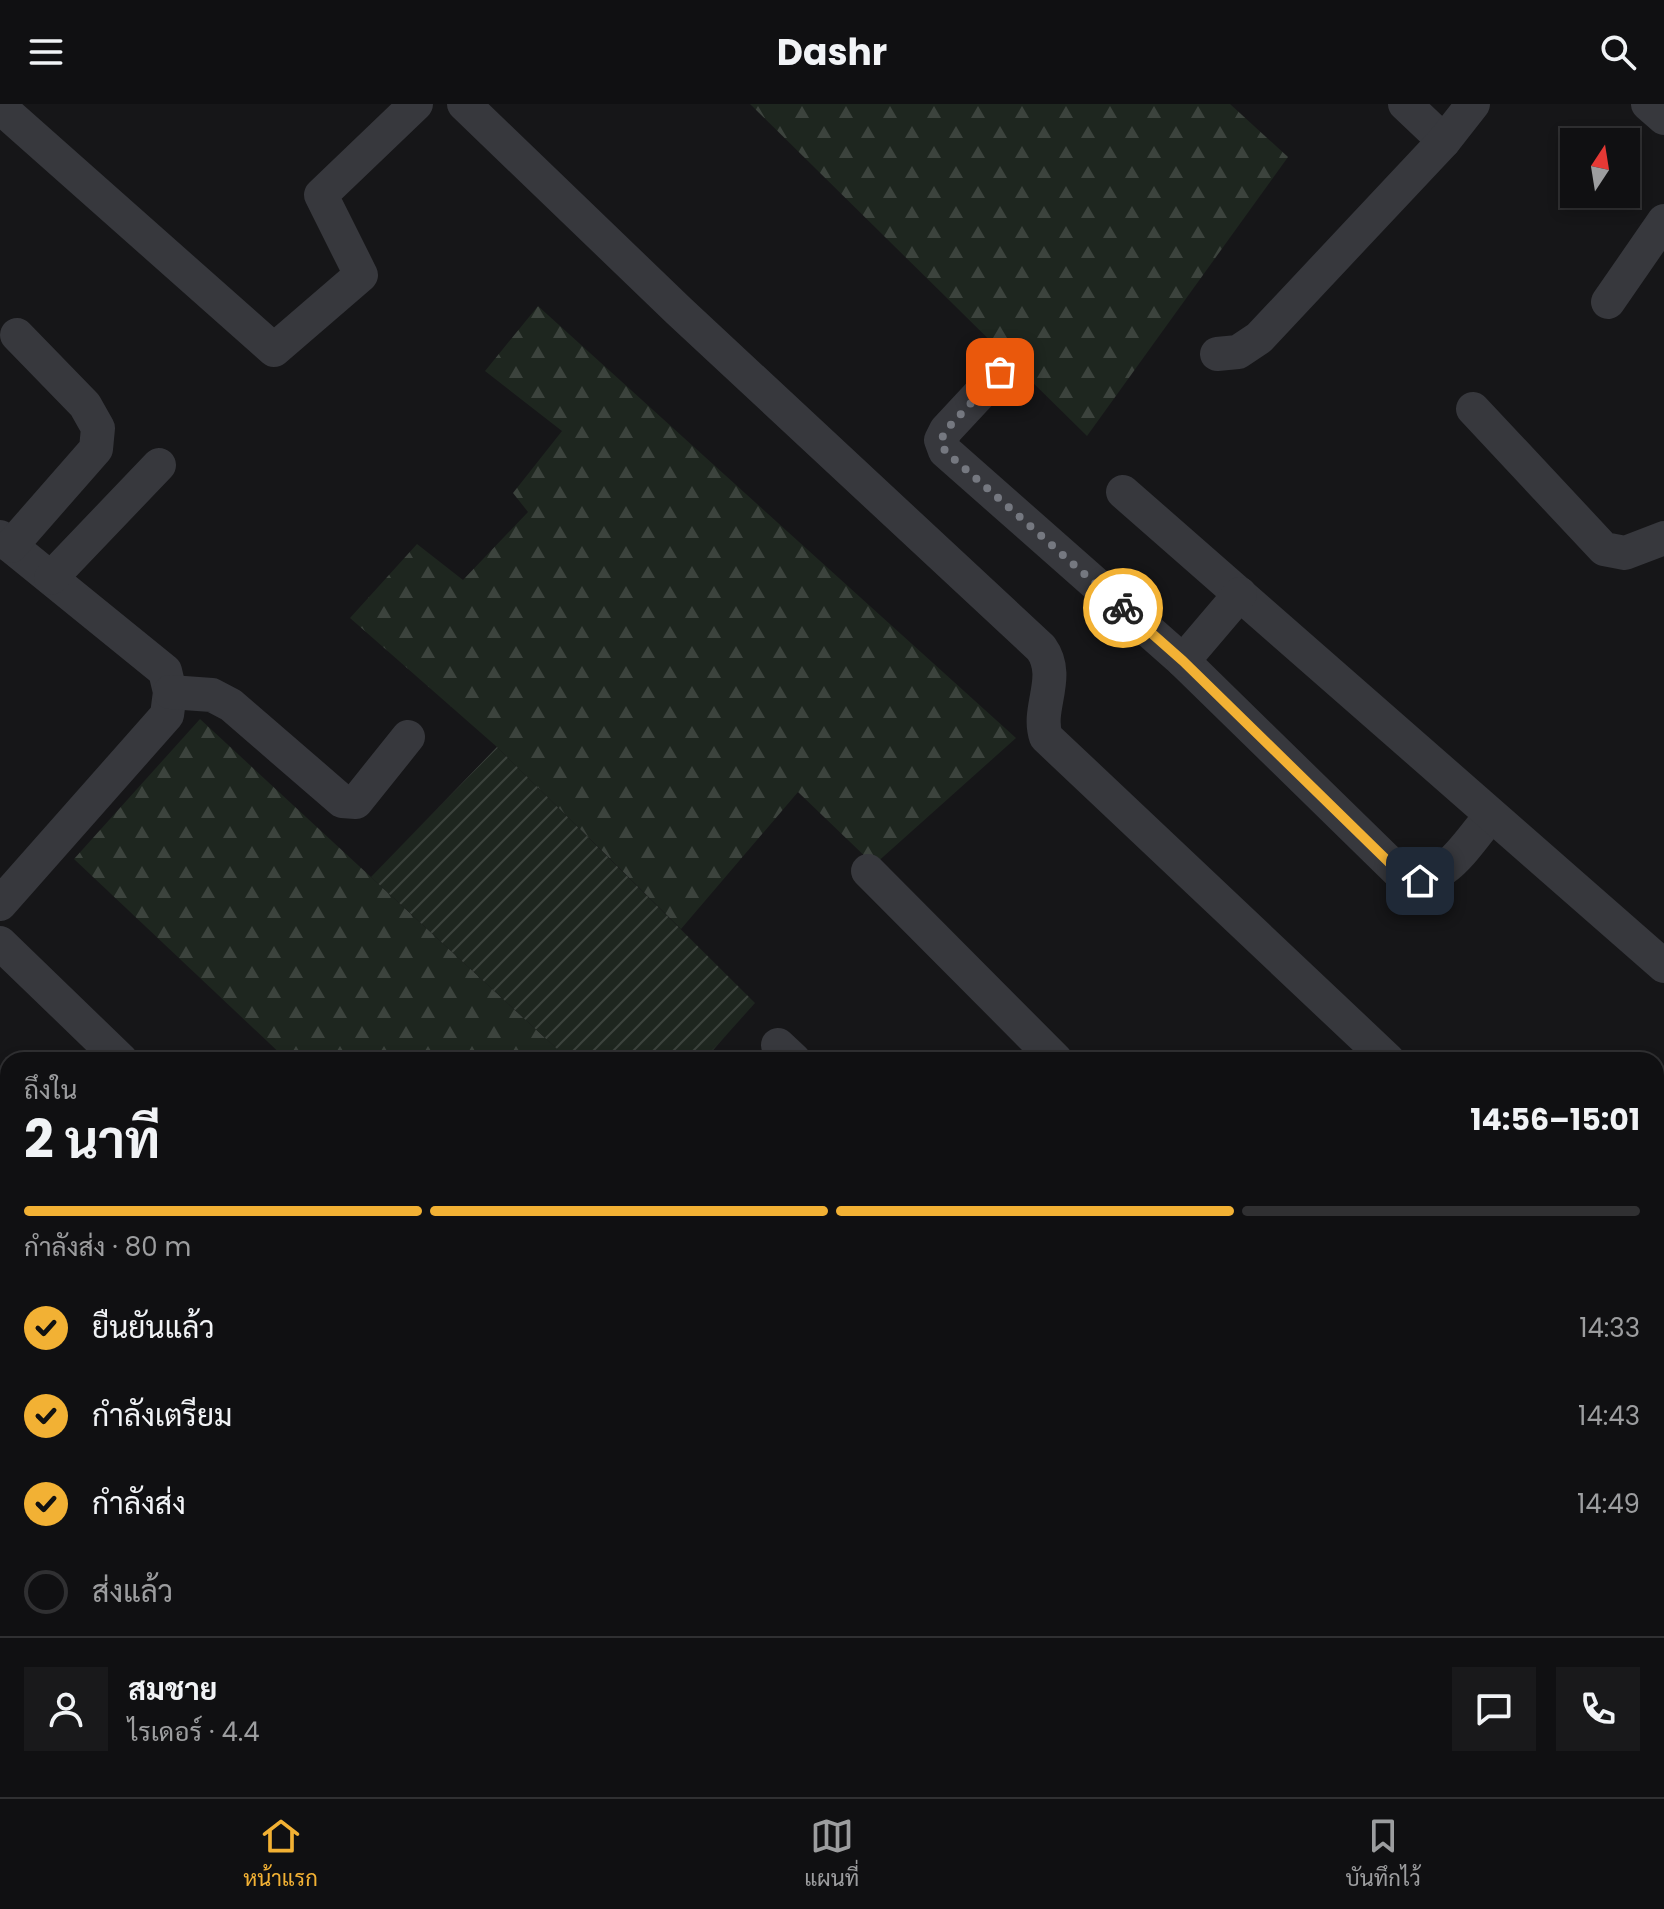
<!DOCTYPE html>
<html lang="th">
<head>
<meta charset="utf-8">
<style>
	:root { --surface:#101012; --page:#19191b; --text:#f1f3f6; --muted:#9c9d9f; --line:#303032; --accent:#f2b134 }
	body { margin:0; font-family:Poppins,Sarabun,sans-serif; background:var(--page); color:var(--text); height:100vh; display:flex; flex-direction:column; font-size:30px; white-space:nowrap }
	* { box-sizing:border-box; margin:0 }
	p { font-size:26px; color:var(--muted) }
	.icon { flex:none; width:44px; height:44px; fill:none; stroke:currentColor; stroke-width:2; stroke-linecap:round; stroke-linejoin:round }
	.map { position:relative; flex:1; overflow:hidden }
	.details { position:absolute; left:0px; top:948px; width:1664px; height:746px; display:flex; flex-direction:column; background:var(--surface); border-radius:24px 24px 0 0; box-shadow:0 4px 12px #0003,0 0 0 2px var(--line) }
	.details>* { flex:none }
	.needle { width:52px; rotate:12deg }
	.fabs { position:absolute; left:1560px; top:24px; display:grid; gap:16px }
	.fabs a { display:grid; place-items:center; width:80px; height:80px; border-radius:0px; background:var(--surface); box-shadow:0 4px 12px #0003,0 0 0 2px var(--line); font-size:40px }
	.pin { position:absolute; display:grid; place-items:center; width:68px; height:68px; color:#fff; margin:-34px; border-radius:16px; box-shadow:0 4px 12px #0006 }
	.courier { position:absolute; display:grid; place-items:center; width:80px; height:80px; margin:-40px; border:6px solid #f2b134; border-radius:50%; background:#fff; color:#222; box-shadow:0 2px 10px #0007 }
	.summary em { font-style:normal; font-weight:700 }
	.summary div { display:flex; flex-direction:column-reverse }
	.summary { display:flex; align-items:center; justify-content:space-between; height:136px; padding:0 24px }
	h1 { font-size:52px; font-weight:700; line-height:60px }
	.bar { display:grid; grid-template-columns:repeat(4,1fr); gap:12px 8px; align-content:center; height:96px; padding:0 24px }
	.bar i { height:10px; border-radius:6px; background:var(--line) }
	.bar .selected { background:var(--accent) }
	.bar p { grid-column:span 4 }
	.line { display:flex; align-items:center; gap:20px; padding:0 24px; border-top:2px solid var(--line) }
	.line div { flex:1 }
	.round { display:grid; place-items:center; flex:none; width:84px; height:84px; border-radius:0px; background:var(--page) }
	ol { padding:0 24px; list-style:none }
	li { display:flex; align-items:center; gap:24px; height:88px }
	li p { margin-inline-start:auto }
	li .icon { padding:8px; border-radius:50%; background:var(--accent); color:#111; stroke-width:4 }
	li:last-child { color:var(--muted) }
	li i { width:44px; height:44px; border:4px solid var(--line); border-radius:50% }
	header { display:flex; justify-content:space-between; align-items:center; height:104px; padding:0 24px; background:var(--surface); font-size:36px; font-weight:700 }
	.tab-bar { display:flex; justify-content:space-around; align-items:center; height:112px; border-top:2px solid var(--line); background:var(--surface); font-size:22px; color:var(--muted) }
	.tab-bar a { display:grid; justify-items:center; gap:4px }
	.tab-bar .selected { color:var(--accent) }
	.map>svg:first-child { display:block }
	.forest { fill:url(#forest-firs) }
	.garden { fill:url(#garden-furrows) }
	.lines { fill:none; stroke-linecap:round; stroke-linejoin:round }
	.path { stroke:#3d3f44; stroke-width:5; stroke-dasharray:4 6; stroke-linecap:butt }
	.minor { stroke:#37383d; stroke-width:34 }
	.done { stroke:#757880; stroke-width:8; stroke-dasharray:0 14.4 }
	.route { stroke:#f2b134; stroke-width:10 }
</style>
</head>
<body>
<header><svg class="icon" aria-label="menu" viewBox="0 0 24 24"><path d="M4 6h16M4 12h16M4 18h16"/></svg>Dashr<svg class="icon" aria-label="search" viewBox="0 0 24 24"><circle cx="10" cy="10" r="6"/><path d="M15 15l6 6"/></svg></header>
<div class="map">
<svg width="1664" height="1693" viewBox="0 0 1664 1693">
	<defs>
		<pattern id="forest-firs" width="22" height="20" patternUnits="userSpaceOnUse" patternTransform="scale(2)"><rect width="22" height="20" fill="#1e261f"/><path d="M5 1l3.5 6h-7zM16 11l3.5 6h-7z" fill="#3c433d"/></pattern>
		<pattern id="garden-furrows" width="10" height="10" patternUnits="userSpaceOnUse" patternTransform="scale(2)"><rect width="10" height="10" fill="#1e261f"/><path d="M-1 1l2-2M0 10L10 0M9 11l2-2" fill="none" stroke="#3c433d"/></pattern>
	</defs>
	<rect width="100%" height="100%" fill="#161618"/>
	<g class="forest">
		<path d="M750,0H1230L1288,53L1087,332Z"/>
		<path d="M538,202L1016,634L874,761L798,688L681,825L497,643L350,514L417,440L463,476L528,408L513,389L562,327L485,267Z"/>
		<path d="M200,615L569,956H287L74,755Z"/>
	</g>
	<path class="garden" d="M497,643L755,899L704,956H569L371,773Z"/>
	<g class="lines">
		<path class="path" d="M0,1177L8,1185"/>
		<g class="minor">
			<path d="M464,0L679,207L1041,544C1062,573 1036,604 1046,633L1388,956"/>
			<path d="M1405,0L1444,37"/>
			<path d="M1648,0L1664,14"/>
			<path d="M0,3L274,246L361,171L321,91L416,0"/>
			<path d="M1608,198L1664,117"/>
			<path d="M1217,250L1238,248L1259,234L1444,37L1473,0"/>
			<path d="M1000,268L946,326L941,336L945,347L1183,557L1404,773C1444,783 1466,740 1490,713"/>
			<path d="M1473,305L1604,445L1625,449L1664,434"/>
			<path d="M1123,388L1664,862"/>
			<path d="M0,433L165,567L170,588L167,611L0,800"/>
			<path d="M11,442L96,345L98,324L85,301L17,231"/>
			<path d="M51,474L159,361"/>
			<path d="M1183,557L1240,490"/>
			<path d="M170,588L212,591L231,601L342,697L356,698L408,633"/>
			<path d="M868,767L1056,956"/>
			<path d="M0,839L121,956"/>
			<path d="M778,941L794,956"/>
			<path d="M0,1126L8,1118"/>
			<path d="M1656,1183L1664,1189"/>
			<path d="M0,1343L8,1351"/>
			<path d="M1656,1472L1664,1478"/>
			<path d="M0,1502L8,1493"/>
			<path d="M1656,1629L1664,1617"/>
			<path d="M0,1633L8,1641"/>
			<path d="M52,1686L59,1693"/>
			<path d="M371,1686L379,1693"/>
			<path d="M877,1686L884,1693"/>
			<path d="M716,1693L723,1686"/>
			<path d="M1615,1693L1619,1686"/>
		</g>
	</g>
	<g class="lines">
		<path class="done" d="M1000,268L946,326L941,336L945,347L1123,504"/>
		<path class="route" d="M1123,504L1183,557L1404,773L1420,777"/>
	</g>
</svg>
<div class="fabs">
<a><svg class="needle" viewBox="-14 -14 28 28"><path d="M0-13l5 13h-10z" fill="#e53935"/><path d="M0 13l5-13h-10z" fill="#9c9d9f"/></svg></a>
</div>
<div class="pin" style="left:1000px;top:268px;background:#ea580c"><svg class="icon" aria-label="bag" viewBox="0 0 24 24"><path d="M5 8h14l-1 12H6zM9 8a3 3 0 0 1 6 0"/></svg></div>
<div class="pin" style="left:1420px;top:777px;background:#1f2937"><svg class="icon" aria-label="home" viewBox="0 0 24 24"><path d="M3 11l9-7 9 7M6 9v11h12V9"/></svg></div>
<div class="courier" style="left:1123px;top:504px"><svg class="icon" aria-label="bike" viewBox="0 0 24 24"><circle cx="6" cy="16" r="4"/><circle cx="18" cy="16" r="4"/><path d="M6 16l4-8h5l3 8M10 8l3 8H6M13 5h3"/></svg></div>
<section class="details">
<div class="summary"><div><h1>2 นาที</h1><p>ถึงใน</p></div><em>14:56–15:01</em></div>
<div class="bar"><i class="selected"></i><i class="selected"></i><i class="selected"></i><i></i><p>กำลังส่ง · 80 m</p></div>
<ol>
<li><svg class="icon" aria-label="check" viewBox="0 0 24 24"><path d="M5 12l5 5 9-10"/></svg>ยืนยันแล้ว<p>14:33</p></li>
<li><svg class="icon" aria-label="check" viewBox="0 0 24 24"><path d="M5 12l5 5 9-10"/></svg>กำลังเตรียม<p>14:43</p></li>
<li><svg class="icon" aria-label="check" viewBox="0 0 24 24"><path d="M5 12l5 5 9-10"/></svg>กำลังส่ง<p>14:49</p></li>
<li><i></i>ส่งแล้ว</li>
</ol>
<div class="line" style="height:144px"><a class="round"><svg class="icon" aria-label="person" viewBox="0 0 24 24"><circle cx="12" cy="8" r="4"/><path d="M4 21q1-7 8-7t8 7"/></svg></a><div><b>สมชาย</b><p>ไรเดอร์ · 4.4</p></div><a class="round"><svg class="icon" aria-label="chat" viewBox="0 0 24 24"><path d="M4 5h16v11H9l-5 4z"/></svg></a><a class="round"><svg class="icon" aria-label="phone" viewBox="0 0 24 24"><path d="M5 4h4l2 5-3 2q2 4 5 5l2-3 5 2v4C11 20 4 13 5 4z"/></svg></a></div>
</section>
</div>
<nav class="tab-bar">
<a class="selected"><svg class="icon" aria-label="home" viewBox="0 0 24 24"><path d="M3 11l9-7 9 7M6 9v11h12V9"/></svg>หน้าแรก</a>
<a><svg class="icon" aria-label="map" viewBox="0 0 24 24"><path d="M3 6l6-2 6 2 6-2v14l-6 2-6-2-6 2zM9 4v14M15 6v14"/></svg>แผนที่</a>
<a><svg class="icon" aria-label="saved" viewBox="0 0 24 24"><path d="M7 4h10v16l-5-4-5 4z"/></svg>บันทึกไว้</a>
</nav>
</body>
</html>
